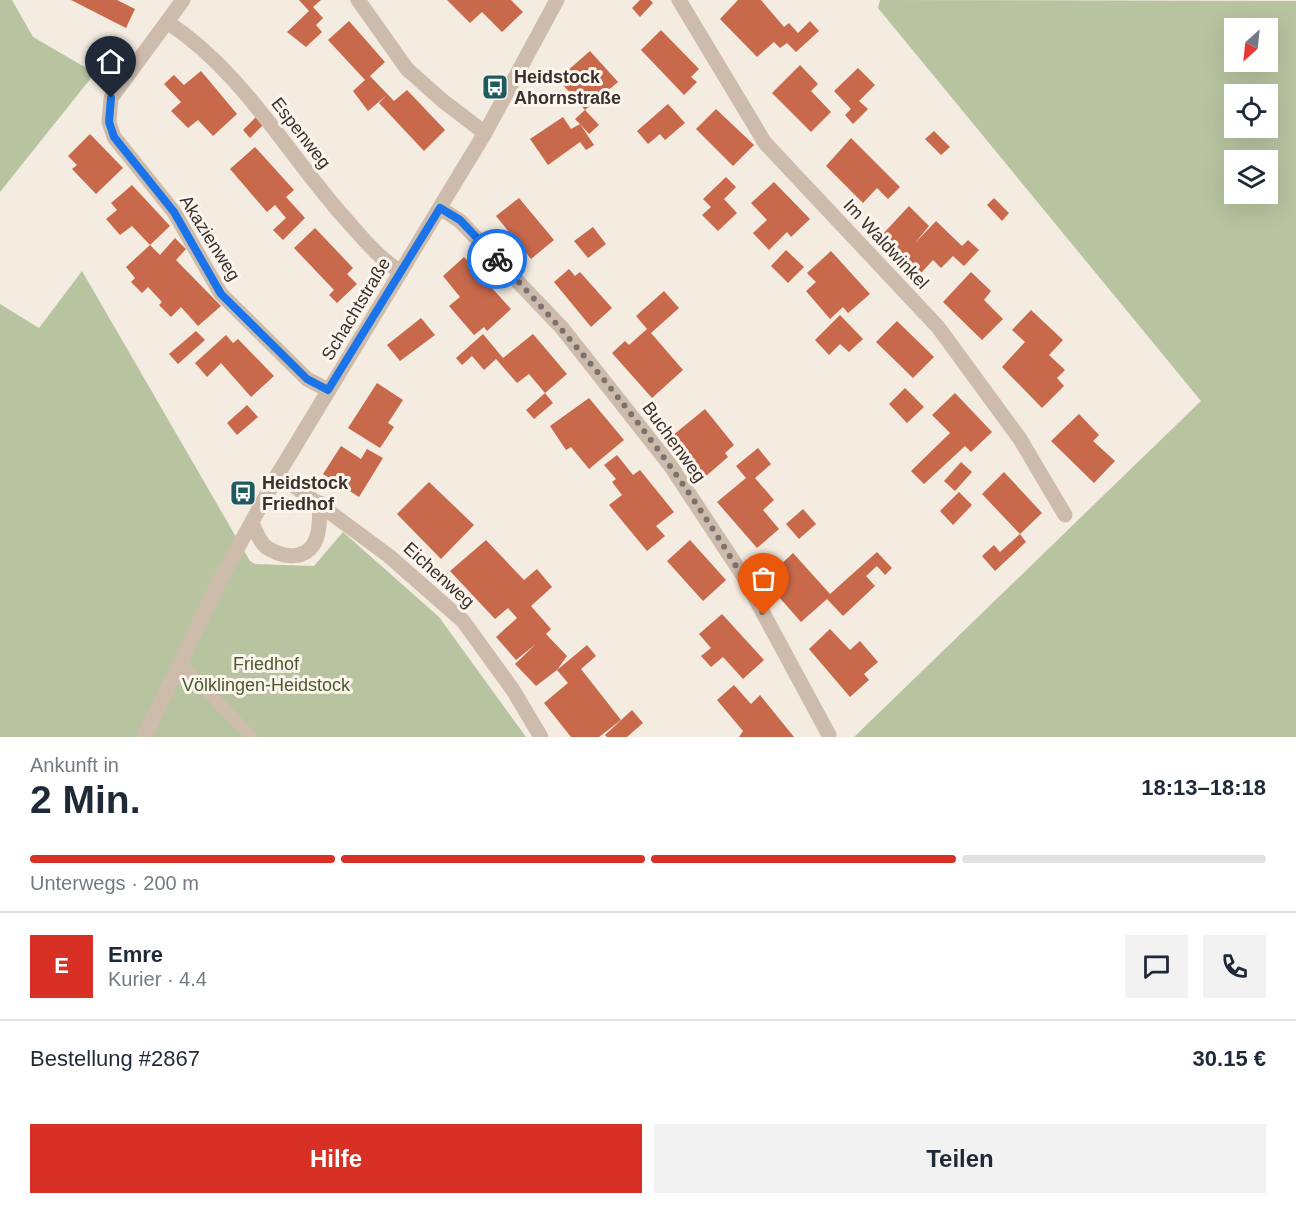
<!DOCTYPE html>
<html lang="de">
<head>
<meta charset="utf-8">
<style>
	:root { --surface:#fff; --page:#f2f2f3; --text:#1f2937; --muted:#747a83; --line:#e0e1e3; --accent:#d93025 }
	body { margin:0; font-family:Arial,sans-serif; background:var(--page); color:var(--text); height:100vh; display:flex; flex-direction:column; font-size:22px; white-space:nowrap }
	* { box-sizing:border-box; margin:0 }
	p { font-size:20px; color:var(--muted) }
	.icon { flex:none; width:33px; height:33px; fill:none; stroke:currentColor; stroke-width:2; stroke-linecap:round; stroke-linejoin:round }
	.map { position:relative; height:737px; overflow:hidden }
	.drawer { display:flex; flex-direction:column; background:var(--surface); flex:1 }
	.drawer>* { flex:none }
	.needle { width:39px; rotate:207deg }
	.fabs { position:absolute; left:1224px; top:18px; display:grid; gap:12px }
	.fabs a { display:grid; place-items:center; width:54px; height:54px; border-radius:0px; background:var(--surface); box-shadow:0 6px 24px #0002; font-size:30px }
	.pin { position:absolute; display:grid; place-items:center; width:51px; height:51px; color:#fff; margin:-62px -26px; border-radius:50% 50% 50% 0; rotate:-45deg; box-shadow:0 0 6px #0007 }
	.pin .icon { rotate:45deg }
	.courier { position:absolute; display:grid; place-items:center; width:60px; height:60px; margin:-30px; border:4px solid #1a73e8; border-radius:50%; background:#fff; color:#222; box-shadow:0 2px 8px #0007 }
	.overview em { font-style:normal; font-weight:600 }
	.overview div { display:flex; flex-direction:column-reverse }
	.overview { display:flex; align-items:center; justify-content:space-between; height:102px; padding:0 30px }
	h1 { font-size:39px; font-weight:600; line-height:45px }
	.bar { display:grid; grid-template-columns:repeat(4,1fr); gap:9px 6px; align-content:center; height:72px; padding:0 30px }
	.bar i { height:8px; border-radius:4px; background:var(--line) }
	.bar .active { background:var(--accent) }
	.bar p { grid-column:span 4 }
	.line { display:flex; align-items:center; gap:15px; padding:0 30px; border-top:2px solid var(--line) }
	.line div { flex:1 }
	.round { display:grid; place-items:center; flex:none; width:63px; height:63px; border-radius:0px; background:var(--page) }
	.primary-button { display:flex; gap:12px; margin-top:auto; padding:12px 30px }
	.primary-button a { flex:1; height:69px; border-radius:0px; background:var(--accent); color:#fff; font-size:24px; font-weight:600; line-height:69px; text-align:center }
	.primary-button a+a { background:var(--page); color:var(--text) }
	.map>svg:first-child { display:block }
	.green { fill:#b8c4a0; fill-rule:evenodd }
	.building { fill:#c8694b }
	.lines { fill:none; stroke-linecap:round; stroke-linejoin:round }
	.lane { stroke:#cdbbac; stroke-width:12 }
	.street { stroke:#cdbbac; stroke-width:15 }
	.done { stroke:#7c716b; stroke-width:6; stroke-dasharray:0 10.8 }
	.route { stroke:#1a73e8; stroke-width:8 }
	.labels { text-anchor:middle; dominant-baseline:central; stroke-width:6; stroke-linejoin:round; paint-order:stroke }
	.poi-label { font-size:18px; font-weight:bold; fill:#3b302b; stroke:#fbf5ee; text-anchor:start }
	.street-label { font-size:18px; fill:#3b302b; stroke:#fbf5ee }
	.park-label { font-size:18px; fill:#4a5a2e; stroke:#fbf5ee }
</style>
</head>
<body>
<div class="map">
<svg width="1296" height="737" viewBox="0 0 1296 737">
	<rect width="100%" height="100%" fill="#f4ebe1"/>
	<g class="green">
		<path d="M0,0H12L33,37L95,73L0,192Z"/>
		<path d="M880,0L1296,1V737H854L1201,401L878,8ZM1234,28H1268V62H1234ZM1234,94H1268V128H1234ZM1234,160H1268V194H1234Z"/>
		<path d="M82,271L250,561L255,564L314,566L343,532L439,617L526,737H0V304L39,328Z"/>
	</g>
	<g class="building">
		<path d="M71,0H117L135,9L126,28Z"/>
		<path d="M299,0H321L313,7L323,18L316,25L322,32L306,47L287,32L309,11Z"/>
		<path d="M447,0H511L523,12L502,32L482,12L470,23Z"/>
		<path d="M640,0H650L653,3L640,17L632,8Z"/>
		<path d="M738,0H761L784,27L789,23L798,33L810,21L819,31L796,52L787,43L780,48L774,42L757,57L720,19Z"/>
		<path d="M349,21L385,62L370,76L394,101L407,90L445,130L424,151L379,103L387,95L368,111L353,91L365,80L328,40Z"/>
		<path d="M661,30L699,69L691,77L697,82L684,95L641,50Z"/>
		<path d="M590,51L618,82L585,110L599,125L589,134L580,124L594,145L586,150L580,142L548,165L530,139L563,117L571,129L580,124L575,119L585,110L558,79Z"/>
		<path d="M800,65L818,84L811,91L831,112L811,132L772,93Z"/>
		<path d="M858,68L875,85L859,101L868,109L853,124L845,115L851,109L834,91Z"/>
		<path d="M201,71L237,114L213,136L198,120L188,128L171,111L181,102L164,84L174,75L184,85Z"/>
		<path d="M668,104L685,123L665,140L660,134L648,144L637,131Z"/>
		<path d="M716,109L754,145L733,166L696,129Z"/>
		<path d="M257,116L265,123L250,138L243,130Z"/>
		<path d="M934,131L950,147L941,155L925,139Z"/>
		<path d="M90,134L123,168L96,194L72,169L77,165L68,156Z"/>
		<path d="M851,138L900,187L888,199L877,188L863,203L826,166Z"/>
		<path d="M255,147L294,190L286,197L305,218L283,240L273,230L286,218L275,205L267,212L230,169Z"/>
		<path d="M726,177L736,187L724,199L737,213L718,231L702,215L711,207L703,199Z"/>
		<path d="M774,182L810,219L791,237L787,232L769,250L753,233L767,220L751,203Z"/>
		<path d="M132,185L170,226L150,245L132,226L120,235L106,219L117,210L111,203Z"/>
		<path d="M519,198L554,240L531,259L496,216Z"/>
		<path d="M994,198L1009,213L1002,221L987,205Z"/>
		<path d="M909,206L929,226L915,243L936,221L962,246L968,240L979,250L964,266L953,256L941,268L933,260L921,273L881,236Z"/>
		<path d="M593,227L606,244L588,258L574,241Z"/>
		<path d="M315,228L353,268L347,274L357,284L337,303L329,295L334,290L294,248Z"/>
		<path d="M175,238L186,249L176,260L221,306L198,326L181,307L171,317L159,305L162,302L148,287L142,293L131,282L135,278L126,267L150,245L160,255Z"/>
		<path d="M786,250L804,267L788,283L771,266Z"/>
		<path d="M831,251L870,294L848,313L843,307L830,319L806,291L816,282L807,273Z"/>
		<path d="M464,257L511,309L487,331L484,327L474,335L449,306L460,297L443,276Z"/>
		<path d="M569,269L575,276L580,272L612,308L591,327L554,282Z"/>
		<path d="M971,272L991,291L984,300L1003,319L982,340L943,302Z"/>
		<path d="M664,291L679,308L651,333L683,370L652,398L612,353L625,341L629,345L647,329L636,316Z"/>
		<path d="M1031,310L1063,340L1049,355L1065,370L1057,378L1064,386L1042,408L1002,367L1025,342L1012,330Z"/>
		<path d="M840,315L863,339L849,352L840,344L829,355L815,340Z"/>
		<path d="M421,318L435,335L400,361L387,345Z"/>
		<path d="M897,321L934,357L913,378L876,342Z"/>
		<path d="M196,331L205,340L178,364L169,354Z"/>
		<path d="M483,334L503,358L533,334L567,374L545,393L529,374L517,383L496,359L484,370L472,356L462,365L456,358Z"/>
		<path d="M226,335L233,343L238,339L274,376L251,397L221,363L207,377L195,363Z"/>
		<path d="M377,383L403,400L388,423L394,427L380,448L348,428Z"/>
		<path d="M905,388L924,407L907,423L889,404Z"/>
		<path d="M545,393L553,403L534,419L526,410Z"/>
		<path d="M955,393L992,432L971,452L965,446L924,484L911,471L950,433L932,415Z"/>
		<path d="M589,398L624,440L589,469L571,447L566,450L550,426Z"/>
		<path d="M247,405L258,417L237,435L227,423Z"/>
		<path d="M705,409L734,445L725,453L728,457L706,476L672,436Z"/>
		<path d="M1079,414L1099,435L1093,441L1115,461L1094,483L1051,441Z"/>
		<path d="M341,446L361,459L367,449L383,458L359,497L323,474Z"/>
		<path d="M758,448L771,464L755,478L774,500L763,510L779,529L757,548L717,502L746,478L736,466Z"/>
		<path d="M617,455L633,475L640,470L674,512L656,526L665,536L647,551L609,505L622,495L612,482L616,479L604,465Z"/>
		<path d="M961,462L972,472L955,491L944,481Z"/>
		<path d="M1004,472L1042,513L1020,534L1026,542L995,571L982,556L994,545L1000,552L1020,534L982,494Z"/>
		<path d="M429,482L474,525L441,559L397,514Z"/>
		<path d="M959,492L972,505L953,525L940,511Z"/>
		<path d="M803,509L816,524L799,539L786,524Z"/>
		<path d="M486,540L524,580L537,569L552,587L531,606L551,629L546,634L567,656L557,670L587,645L596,656L581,669L621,720L599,737H571L544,703L568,683L557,670L536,686L515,664L536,644L516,660L496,637L517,618L508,608L495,619L450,571Z"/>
		<path d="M690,540L726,580L703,601L667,561Z"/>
		<path d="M877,552L892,568L885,575L877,566L866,576L875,586L843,616L827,599L801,622L764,580L793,553L830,594Z"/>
		<path d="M722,614L764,660L743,679L723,657L711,667L701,656L711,648L699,634Z"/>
		<path d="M830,629L850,650L860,641L878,662L864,674L869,680L850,697L809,649Z"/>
		<path d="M734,685L751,704L760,695L794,737H739L743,731L717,700Z"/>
		<path d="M632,710L643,723L627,737H607L605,735Z"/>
	</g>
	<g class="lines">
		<path class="lane" d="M180,663L252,737"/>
		<g class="street">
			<path d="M183,0L111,98L109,122L114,137L174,212L221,294L307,379L328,390"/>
			<path d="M358,0L407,69L443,101L485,133"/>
			<path d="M679,0L765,143L938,327L1020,439L1065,515"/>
			<path d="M167,22C241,70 285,150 342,215C361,236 377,257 401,272"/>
			<path d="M440,208L460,221L562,328L670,465L742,574L829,735"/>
			<path d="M278,474L389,556L463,621L513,690L541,737"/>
			<path d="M252,523C256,531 259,541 266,547C281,557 302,561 313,545C321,533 319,517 320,503"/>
			<path d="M144,737L219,582L278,474L485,133L557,0"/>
		</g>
	</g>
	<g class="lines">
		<path class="done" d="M497,259C599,366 693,485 764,615"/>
		<path class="route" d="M111,98L109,122L114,137L174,212L221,294L307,379L328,390L440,208L460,220L497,259"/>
	</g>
	<defs>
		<symbol id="bus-square" viewBox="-11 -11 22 22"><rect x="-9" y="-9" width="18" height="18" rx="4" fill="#1f5a5e" stroke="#fbf5ee"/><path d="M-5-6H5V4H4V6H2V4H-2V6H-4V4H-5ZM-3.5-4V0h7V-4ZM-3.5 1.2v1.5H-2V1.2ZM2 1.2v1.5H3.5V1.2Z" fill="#fff"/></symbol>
	</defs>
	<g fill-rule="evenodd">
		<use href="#bus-square" x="480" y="72" width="30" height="30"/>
		<use href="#bus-square" x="228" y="478" width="30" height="30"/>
	</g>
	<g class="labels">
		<g class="poi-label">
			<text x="514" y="77">Heidstock<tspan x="514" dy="21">Ahornstraße</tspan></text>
			<text x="262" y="483">Heidstock<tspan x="262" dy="21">Friedhof</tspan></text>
		</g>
		<g class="street-label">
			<text transform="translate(301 133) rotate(52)">Espenweg</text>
			<text transform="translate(210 238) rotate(58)">Akazienweg</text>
			<text transform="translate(886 244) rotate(47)">Im Waldwinkel</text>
			<text transform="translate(356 309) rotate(-59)">Schachtstraße</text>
			<text transform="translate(674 442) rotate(54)">Buchenweg</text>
			<text transform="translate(439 575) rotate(42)">Eichenweg</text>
		</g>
		<g class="park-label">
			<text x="266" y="664">Friedhof<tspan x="266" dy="21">Völklingen-Heidstock</tspan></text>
		</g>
	</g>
</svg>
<div class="fabs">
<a><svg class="needle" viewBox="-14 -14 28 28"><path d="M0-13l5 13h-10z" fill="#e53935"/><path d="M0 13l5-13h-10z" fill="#747a83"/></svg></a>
<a><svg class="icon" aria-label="locate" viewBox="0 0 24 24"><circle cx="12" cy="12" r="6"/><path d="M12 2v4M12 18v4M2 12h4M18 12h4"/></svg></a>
<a><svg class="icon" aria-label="layers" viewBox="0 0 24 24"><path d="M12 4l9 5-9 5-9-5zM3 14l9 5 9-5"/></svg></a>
</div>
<div class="pin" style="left:764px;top:615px;background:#ea580c"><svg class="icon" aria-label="bag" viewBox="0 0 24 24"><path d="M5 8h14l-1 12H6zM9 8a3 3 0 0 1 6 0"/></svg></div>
<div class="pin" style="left:111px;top:98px;background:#1f2937"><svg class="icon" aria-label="home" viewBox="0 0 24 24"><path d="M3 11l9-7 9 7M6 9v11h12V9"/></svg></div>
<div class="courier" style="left:497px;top:259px"><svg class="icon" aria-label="bike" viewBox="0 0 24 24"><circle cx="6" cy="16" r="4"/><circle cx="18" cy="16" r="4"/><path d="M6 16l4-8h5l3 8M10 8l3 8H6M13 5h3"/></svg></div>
</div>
<section class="drawer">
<div class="overview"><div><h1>2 Min.</h1><p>Ankunft in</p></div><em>18:13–18:18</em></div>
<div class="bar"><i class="active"></i><i class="active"></i><i class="active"></i><i></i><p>Unterwegs · 200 m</p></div>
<div class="line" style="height:108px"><b class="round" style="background:var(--accent);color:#fff">E</b><div><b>Emre</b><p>Kurier · 4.4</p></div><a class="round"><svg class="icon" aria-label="chat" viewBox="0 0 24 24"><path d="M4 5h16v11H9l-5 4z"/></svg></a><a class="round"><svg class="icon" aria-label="phone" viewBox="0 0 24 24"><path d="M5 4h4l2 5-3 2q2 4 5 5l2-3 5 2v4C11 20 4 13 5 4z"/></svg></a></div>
<div class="line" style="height:78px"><div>Bestellung #2867</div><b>30.15 €</b></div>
<div class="primary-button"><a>Hilfe</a><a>Teilen</a></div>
</section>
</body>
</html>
